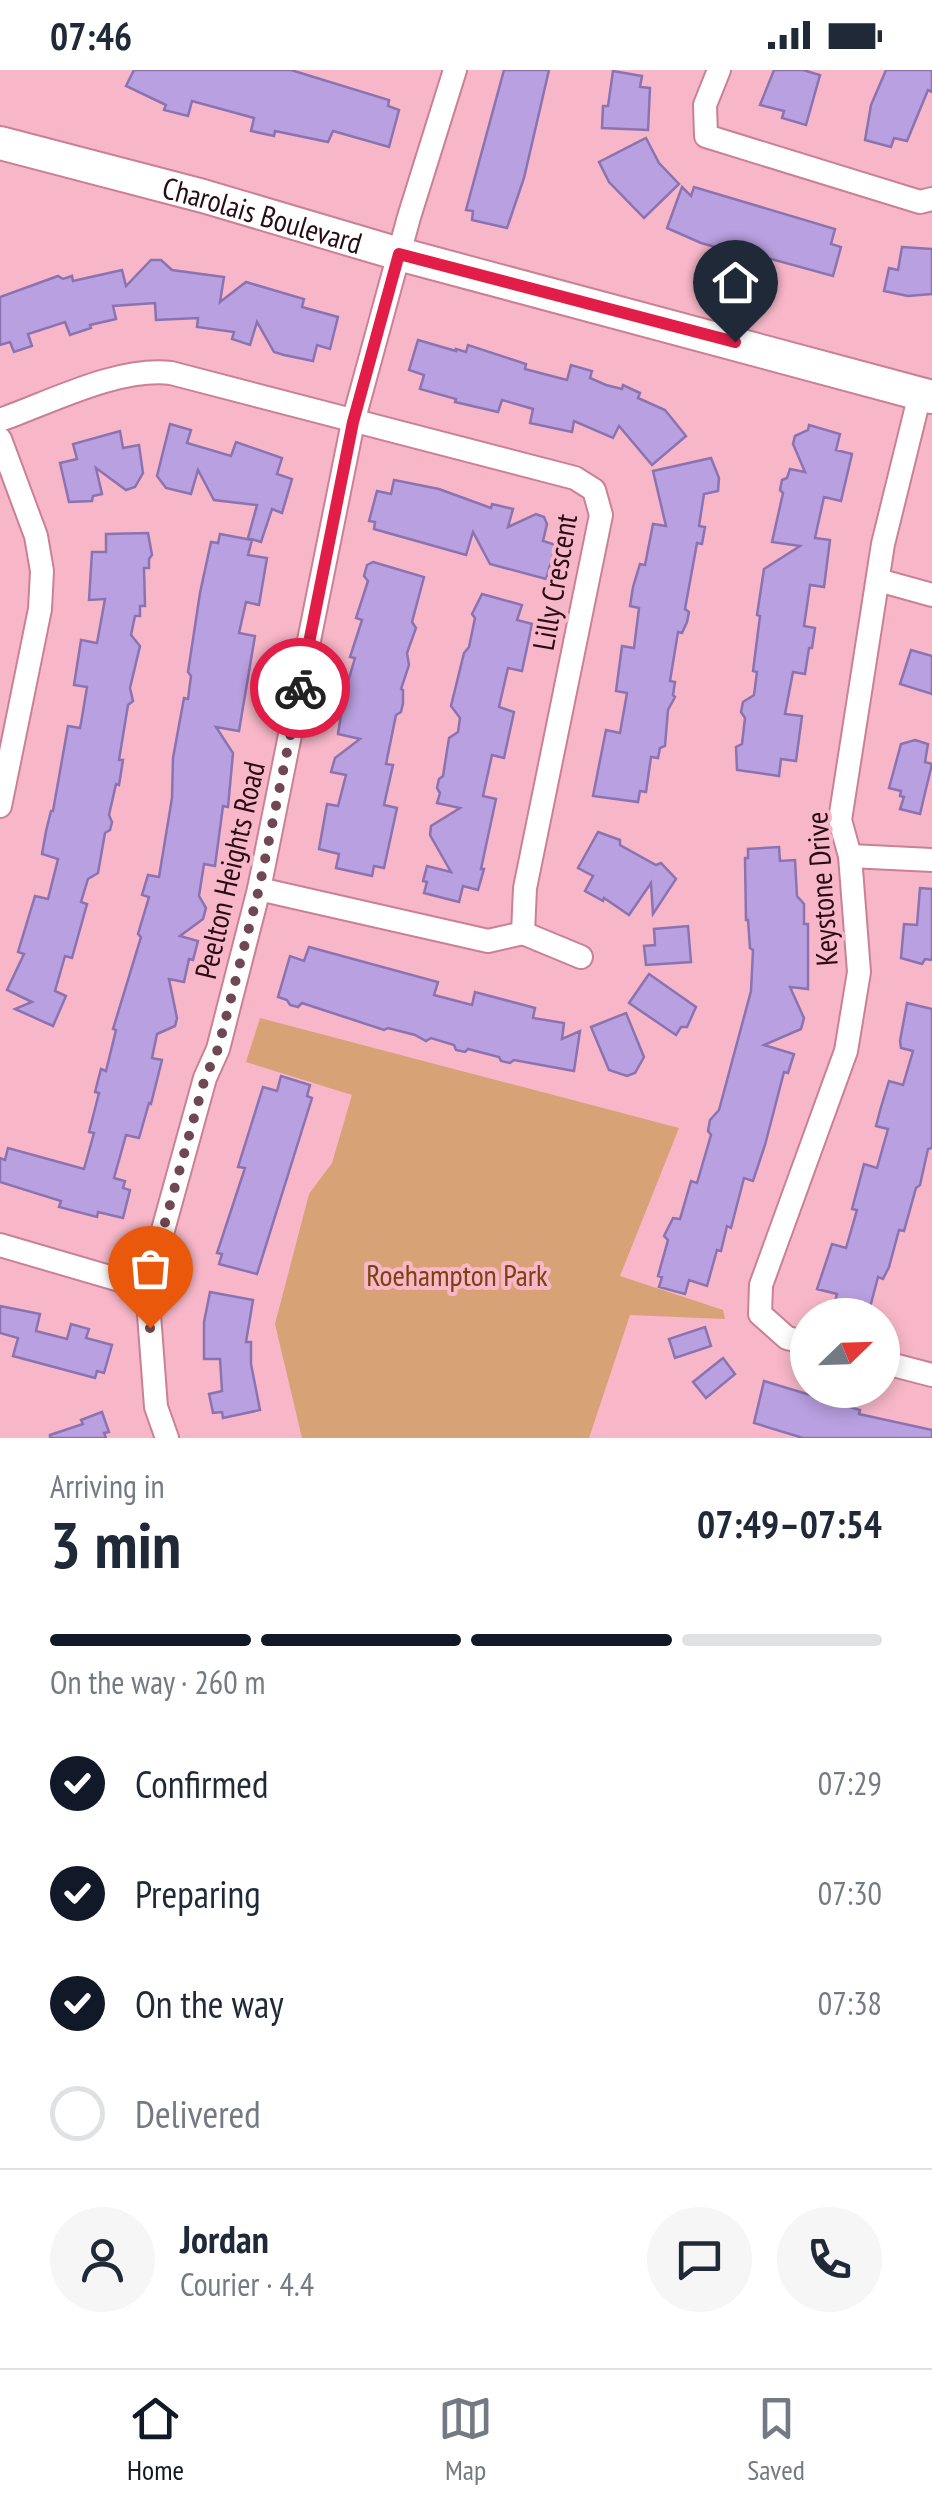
<!DOCTYPE html>
<html lang="en">
<head>
<meta charset="utf-8">
<style>
	:root { --surface:#fff; --page:#f6f6f7; --text:#1f2937; --muted:#747a83; --line:#e0e1e3; --accent:#111827 }
	body { margin:0; font-family:"PT Sans Narrow",sans-serif; background:var(--page); color:var(--text); height:100vh; display:flex; flex-direction:column; font-size:38px; white-space:nowrap }
	* { box-sizing:border-box; margin:0 }
	p { font-size:32px; color:var(--muted) }
	.icon { flex:none; width:55px; height:55px; fill:none; stroke:currentColor; stroke-width:2; stroke-linecap:round; stroke-linejoin:round }
	.map { position:relative; height:1368px; overflow:hidden }
	.side { display:flex; flex-direction:column; background:var(--surface); flex:1 }
	.side>* { flex:none }
	.needle { width:65px; rotate:67deg }
	.buttons { position:absolute; left:790px; top:1228px; display:grid; gap:20px }
	.buttons a { display:grid; place-items:center; width:110px; height:110px; border-radius:50%; background:var(--surface); box-shadow:0 5px 15px #0003; font-size:50px }
	.pin { position:absolute; display:grid; place-items:center; width:85px; height:85px; color:#fff; margin:-102px -42px; border-radius:50% 50% 50% 0; rotate:-45deg; box-shadow:0 0 10px #0007 }
	.pin .icon { rotate:45deg }
	.courier { position:absolute; display:grid; place-items:center; width:100px; height:100px; margin:-50px; border:8px solid #e11d48; border-radius:50%; background:#fff; color:#222; box-shadow:0 2px 12px #0007 }
	.summary em { font-style:normal; font-weight:600 }
	.summary div { display:flex; flex-direction:column-reverse }
	.summary { display:flex; align-items:center; justify-content:space-between; height:170px; padding:0 50px }
	h1 { font-size:65px; font-weight:600; line-height:75px }
	.bar { display:grid; grid-template-columns:repeat(4,1fr); gap:15px 10px; align-content:center; height:120px; padding:0 50px }
	.bar i { height:12px; border-radius:8px; background:var(--line) }
	.bar .active { background:var(--accent) }
	.bar p { grid-column:span 4 }
	.line { display:flex; align-items:center; gap:25px; padding:0 50px; border-top:2px solid var(--line) }
	.line div { flex:1 }
	.round { display:grid; place-items:center; flex:none; width:105px; height:105px; border-radius:52px; background:var(--page) }
	ol { padding:0 50px; list-style:none }
	li { display:flex; align-items:center; gap:30px; height:110px }
	li p { margin-inline-start:auto }
	li .icon { padding:10px; border-radius:50%; background:var(--accent); color:#fff; stroke-width:4 }
	li:last-child { color:var(--muted) }
	li i { width:55px; height:55px; border:5px solid var(--line); border-radius:50% }
	.status { display:flex; justify-content:space-between; align-items:center; height:70px; padding:0 50px; background:var(--surface); direction:ltr }
	.status svg { height:28px; fill:currentColor }
	.tab-bar { display:flex; justify-content:space-around; align-items:center; height:140px; border-top:2px solid var(--line); background:var(--surface); font-size:28px; color:var(--muted) }
	.tab-bar a { display:grid; justify-items:center; gap:5px }
	.tab-bar .active { color:var(--accent) }
	.map>svg:first-child { display:block }
	.green { fill:#d7a275 }
	.building { fill:#b9a0e1; stroke:#8b73b1; stroke-width:2.5 }
	.lines { fill:none; stroke-linecap:round; stroke-linejoin:round }
	.street-casing { stroke:#ca8095; stroke-width:26 }
	.secondary-casing { stroke:#ca8095; stroke-width:36 }
	.street { stroke:#fff; stroke-width:22 }
	.secondary { stroke:#fff; stroke-width:32 }
	.done { stroke:#704854; stroke-width:10; stroke-dasharray:0 18 }
	.route { stroke:#e11d48; stroke-width:12 }
	.labels { text-anchor:middle; dominant-baseline:central; stroke-width:8; stroke-linejoin:round; paint-order:stroke }
	.street-label { font-size:30px; fill:#280c15; stroke:#f7b7c8 }
	.park-label { font-size:30px; fill:#77440b; stroke:#f7b7c8 }
</style>
</head>
<body>
<div class="status"><b>07:46</b><svg viewBox="0 0 49 12"><path d="M0 12V9h3v3zM5 12V6h3v6zM10 12V3h3v9zM15 12V0h3v12zM26 1h20v11H26zM47 4h2v5h-2z"/></svg></div>
<div class="map">
<svg width="932" height="1368" viewBox="0 0 932 1368">
	<rect width="100%" height="100%" fill="#f7b7c8"/>
	<path class="green" d="M260,948L679,1058L620,1206L723,1240L725,1249L630,1245L589,1368H302L275,1254L309,1124L332,1093L352,1025L246,992Z"/>
	<g class="building">
		<path d="M134,0H291L389,30L388,36L399,40L389,77L333,61L328,72L275,61L274,66L251,61L254,48L192,31L188,46L164,40L166,35L126,16Z"/>
		<path d="M504,0H549L524,108L507,158L472,150L473,141L466,140Z"/>
		<path d="M774,0H803L820,5L806,55L782,48L784,41L760,35Z"/>
		<path d="M886,0H932V22L928,20L907,71L894,68L891,77L865,70L871,35Z"/>
		<path d="M613,1L642,6L640,17L650,18L648,60L602,58L603,36H608Z"/>
		<path d="M646,68L659,93L679,114L644,148L609,112L599,92Z"/>
		<path d="M682,117L691,126L694,117L835,159L831,174L841,177L833,206L724,176L723,179L701,173L667,158Z"/>
		<path d="M902,177L932,179V224L908,226L884,221L889,198L898,200Z"/>
		<path d="M151,190H161L172,200L224,207L220,232L246,212L304,229L302,237L338,247L330,279L317,275L313,291L284,285L274,282L257,252L250,275L232,269L234,262L197,257L198,248L156,250L155,233L113,236L116,249L90,255L91,258L70,265L65,252L28,264L32,276L14,282L10,272L0,275V227L58,206L63,209L72,206L73,211L122,200L126,216Z"/>
		<path d="M418,270L456,281V279L466,282L468,275L526,294L525,299L567,310L571,295L592,301L590,308L606,315L622,319L623,315L640,323L638,328L665,340L686,366L652,395L619,356L613,368L574,351L572,362L530,353L533,339L502,330L498,342L455,332L456,329L420,319L424,305L409,300Z"/>
		<path d="M170,354L191,360L187,373L231,386L236,372L282,388L277,404L292,409L282,443L272,439L261,472L248,468L257,435L214,430L198,400L191,424L166,418L157,406Z"/>
		<path d="M809,355L840,364L836,380L852,384L841,431L824,427L815,468L830,470L824,517L810,515L804,556L815,558L812,578H809L805,604L793,602L785,644L802,646L796,691L781,689L779,706L737,700L736,677L742,674L745,648L741,642L743,632L754,625L757,602L753,601L760,546L757,545L764,499L800,476L772,472L783,423L780,420L782,410L787,408L790,399L805,402L793,374L795,366L808,360Z"/>
		<path d="M120,361L123,378L139,375L143,403L135,417L126,420L96,398L102,424L93,426L92,431L69,432L60,393L77,389L73,374Z"/>
		<path d="M711,388L719,408L718,421L704,424L699,456L705,457L702,474L697,473L685,539L689,542L687,552L682,563L678,562L670,611L675,612L673,625L675,627L668,640L665,676L660,678L658,688L651,687L646,722L640,721L638,732L593,726L606,660L620,663L627,623L616,621L622,576L634,578L639,538L630,536L633,517L640,494L645,495L653,454L666,456L653,401Z"/>
		<path d="M394,410L439,419L491,438L492,434L513,439L508,457L536,444L544,447L547,454L543,471L556,475L546,509L490,494L473,462L466,485L374,459L375,452L369,451L377,421L391,424Z"/>
		<path d="M148,463L152,485L149,489V498H144L145,536H140V546H135L131,565L140,576L130,618L133,631L128,635L119,690H123L119,715L116,714L109,745L112,752L110,760L105,763L98,803L88,809L81,832L87,834L72,888L65,886L55,921L66,926L53,956L15,939L32,932L7,920L24,884L18,882L35,826L48,829L58,789L42,784L46,761L51,741H53L68,656L80,658L81,653L87,617L74,615L81,570L97,573L105,529L89,530L92,482H106V464Z"/>
		<path d="M220,464L252,470L248,485L267,488L259,535L246,532L239,563L255,566L239,661L216,657L233,683L228,737L223,736L215,796L204,794L199,826L206,838L203,849L180,866L198,871L193,890L189,889L184,912L169,909L177,948L175,956L157,964L152,988L162,990L151,1034L149,1033L139,1068L126,1065L114,1108L125,1111L123,1118L130,1120L123,1148L98,1142L97,1147L59,1137L61,1131L0,1112V1088L5,1090L8,1078L84,1099L94,1063L89,1062L99,1023L95,1022L101,999L106,1001L116,960L113,959L141,867L138,864L149,827L142,825L148,805L159,807L172,728L173,688L184,628L188,629L191,606L188,602L200,523L211,472L218,473Z"/>
		<path d="M373,492L424,507L412,552L416,558L407,583L409,595L401,619L403,620V633L401,642L396,645L386,694L393,695L384,735L397,738L384,798L374,796L372,806L336,798L339,784L319,779L327,734L338,736L346,705L331,702L335,688L360,669L338,664L344,625L355,588L350,587L362,550L356,548L368,511L364,506L367,495Z"/>
		<path d="M482,524L522,535L517,550L532,554L522,601L508,598L499,637L514,642L504,688L492,685L483,726L496,729L481,799H484L478,820L463,816L459,832L424,823L427,812L423,811L427,796L451,802L430,765L431,756L460,738L437,733L440,723L437,718L439,709L443,706L449,668L458,662L460,648L451,636L464,583L469,577L475,548L472,544Z"/>
		<path d="M911,580L932,586V624L900,614Z"/>
		<path d="M915,670L928,674L925,692L932,694L920,744L900,739L904,727L900,726L901,721L889,718L901,674Z"/>
		<path d="M598,762L620,770V775L656,795L661,793L676,809L653,844L651,813L629,845L604,828L603,831L585,821L593,806L578,798Z"/>
		<path d="M779,777L780,791L795,790L797,826L804,834V854H808V919L790,917L804,948L801,959L764,975L794,984L788,1003L784,1002L765,1075L753,1111L744,1108L731,1158L727,1156L721,1181L717,1180L707,1216L689,1210L685,1224L659,1217L662,1207L658,1206L668,1170L664,1166L673,1148L680,1149L691,1111L697,1113L711,1065L708,1061L710,1050L719,1040L751,921L753,880L750,878L748,850H746L745,788H748V779Z"/>
		<path d="M920,818L932,819V890L925,889L922,894L901,888L904,854L917,855Z"/>
		<path d="M688,856L691,892L646,895L644,876L655,875L654,859Z"/>
		<path d="M309,877L438,912L434,925L472,935L475,922L535,938L533,948L564,953L562,969L580,961L574,1001L514,990L510,993L501,991L499,987L468,979L465,982L456,980L454,975L431,968L426,971L415,965L388,958L384,960L302,933L298,937L290,935L287,930L278,927L290,886L304,891Z"/>
		<path d="M649,904L696,937L687,957H681L676,965L629,933Z"/>
		<path d="M907,933L932,939V1078L928,1079L920,1115L916,1118L904,1161L899,1160L889,1197L883,1209L878,1207L868,1245H860L833,1238L837,1224L817,1219L832,1174L846,1178L857,1140L852,1139L864,1094L877,1098L888,1059L876,1056L881,1037L889,1011L903,1015L913,981L901,978L900,971Z"/>
		<path d="M626,943L644,987L635,1003L627,1006L609,1000L591,957Z"/>
		<path d="M281,1006L310,1015L307,1026L312,1028L257,1204L219,1194L222,1184L217,1183L245,1098L238,1097L263,1017L277,1021Z"/>
		<path d="M210,1222L253,1230L246,1272H251V1294L260,1340L223,1348L222,1342L213,1343L209,1324L222,1321L220,1289H204V1252Z"/>
		<path d="M0,1236L40,1244L36,1261L67,1269L71,1254L89,1259L86,1268L112,1275L104,1303L97,1301L95,1308L13,1286L18,1268L0,1263Z"/>
		<path d="M705,1257L711,1276L675,1288L669,1269Z"/>
		<path d="M723,1288L735,1304L706,1328L693,1312Z"/>
		<path d="M764,1311L860,1340L859,1344L932,1360V1368H803L754,1353Z"/>
		<path d="M102,1342L109,1362L104,1363L106,1368H50V1365L83,1354L81,1350Z"/>
	</g>
	<g class="lines">
		<defs>
			<g id="street">
				<path d="M719,0L705,35L706,66L920,132L932,129"/>
				<path d="M0,350C51,332 117,297 171,303L575,408L594,420L601,445L525,818L523,863L488,871L259,819"/>
				<path d="M0,369L36,466L42,501L40,539L0,736"/>
				<path d="M878,510L932,525"/>
				<path d="M850,786L932,790"/>
				<path d="M523,863L581,887"/>
				<path d="M0,1175L147,1218"/>
				<path d="M808,1273L787,1268L760,1244L761,1215L846,981L859,902L850,786L840,750L883,474L920,324"/>
				<path d="M882,1292L932,1305"/>
				<path d="M167,1368L156,1337L147,1218L205,1008L218,979L259,819L353,352L409,147L455,0"/>
			</g>
			<g id="secondary">
				<path id="s1" d="M0,73L203,126L399,184L932,327"/>
			</g>
		</defs>
		<use href="#street" class="street-casing"/>
		<use href="#secondary" class="secondary-casing"/>
		<use href="#street" class="street"/>
		<use href="#secondary" class="secondary"/>
	</g>
	<g class="lines">
		<path class="done" d="M150,1258L147,1218L205,1008L218,979L259,819L300,618"/>
		<path class="route" d="M300,618L353,352L399,184L735,272"/>
	</g>
	<g class="labels">
		<g class="street-label">
			<text stroke="none"><textPath href="#s1" startOffset="272">Charolais Boulevard</textPath></text>
			<text transform="translate(554 512) rotate(-80)">Lilly Crescent</text>
			<text transform="translate(229 800) rotate(-77)">Peelton Heights Road</text>
			<text transform="translate(821 819) rotate(-94)">Keystone Drive</text>
		</g>
		<g class="park-label">
			<text x="457" y="1204">Roehampton Park</text>
		</g>
	</g>
</svg>
<div class="buttons">
<a><svg class="needle" viewBox="-14 -14 28 28"><path d="M0-13l5 13h-10z" fill="#e53935"/><path d="M0 13l5-13h-10z" fill="#747a83"/></svg></a>
</div>
<div class="pin" style="left:150px;top:1258px;background:#ea580c"><svg class="icon" aria-label="bag" viewBox="0 0 24 24"><path d="M5 8h14l-1 12H6zM9 8a3 3 0 0 1 6 0"/></svg></div>
<div class="pin" style="left:735px;top:272px;background:#1f2937"><svg class="icon" aria-label="home" viewBox="0 0 24 24"><path d="M3 11l9-7 9 7M6 9v11h12V9"/></svg></div>
<div class="courier" style="left:300px;top:618px"><svg class="icon" aria-label="bike" viewBox="0 0 24 24"><circle cx="6" cy="16" r="4"/><circle cx="18" cy="16" r="4"/><path d="M6 16l4-8h5l3 8M10 8l3 8H6M13 5h3"/></svg></div>
</div>
<section class="side">
<div class="summary"><div><h1>3 min</h1><p>Arriving in</p></div><em>07:49–07:54</em></div>
<div class="bar"><i class="active"></i><i class="active"></i><i class="active"></i><i></i><p>On the way · 260 m</p></div>
<ol>
<li><svg class="icon" aria-label="check" viewBox="0 0 24 24"><path d="M5 12l5 5 9-10"/></svg>Confirmed<p>07:29</p></li>
<li><svg class="icon" aria-label="check" viewBox="0 0 24 24"><path d="M5 12l5 5 9-10"/></svg>Preparing<p>07:30</p></li>
<li><svg class="icon" aria-label="check" viewBox="0 0 24 24"><path d="M5 12l5 5 9-10"/></svg>On the way<p>07:38</p></li>
<li><i></i>Delivered</li>
</ol>
<div class="line" style="height:180px"><a class="round"><svg class="icon" aria-label="person" viewBox="0 0 24 24"><circle cx="12" cy="8" r="4"/><path d="M4 21q1-7 8-7t8 7"/></svg></a><div><b>Jordan</b><p>Courier · 4.4</p></div><a class="round"><svg class="icon" aria-label="chat" viewBox="0 0 24 24"><path d="M4 5h16v11H9l-5 4z"/></svg></a><a class="round"><svg class="icon" aria-label="phone" viewBox="0 0 24 24"><path d="M5 4h4l2 5-3 2q2 4 5 5l2-3 5 2v4C11 20 4 13 5 4z"/></svg></a></div>
</section>
<nav class="tab-bar">
<a class="active"><svg class="icon" aria-label="home" viewBox="0 0 24 24"><path d="M3 11l9-7 9 7M6 9v11h12V9"/></svg>Home</a>
<a><svg class="icon" aria-label="map" viewBox="0 0 24 24"><path d="M3 6l6-2 6 2 6-2v14l-6 2-6-2-6 2zM9 4v14M15 6v14"/></svg>Map</a>
<a><svg class="icon" aria-label="saved" viewBox="0 0 24 24"><path d="M7 4h10v16l-5-4-5 4z"/></svg>Saved</a>
</nav>
</body>
</html>
